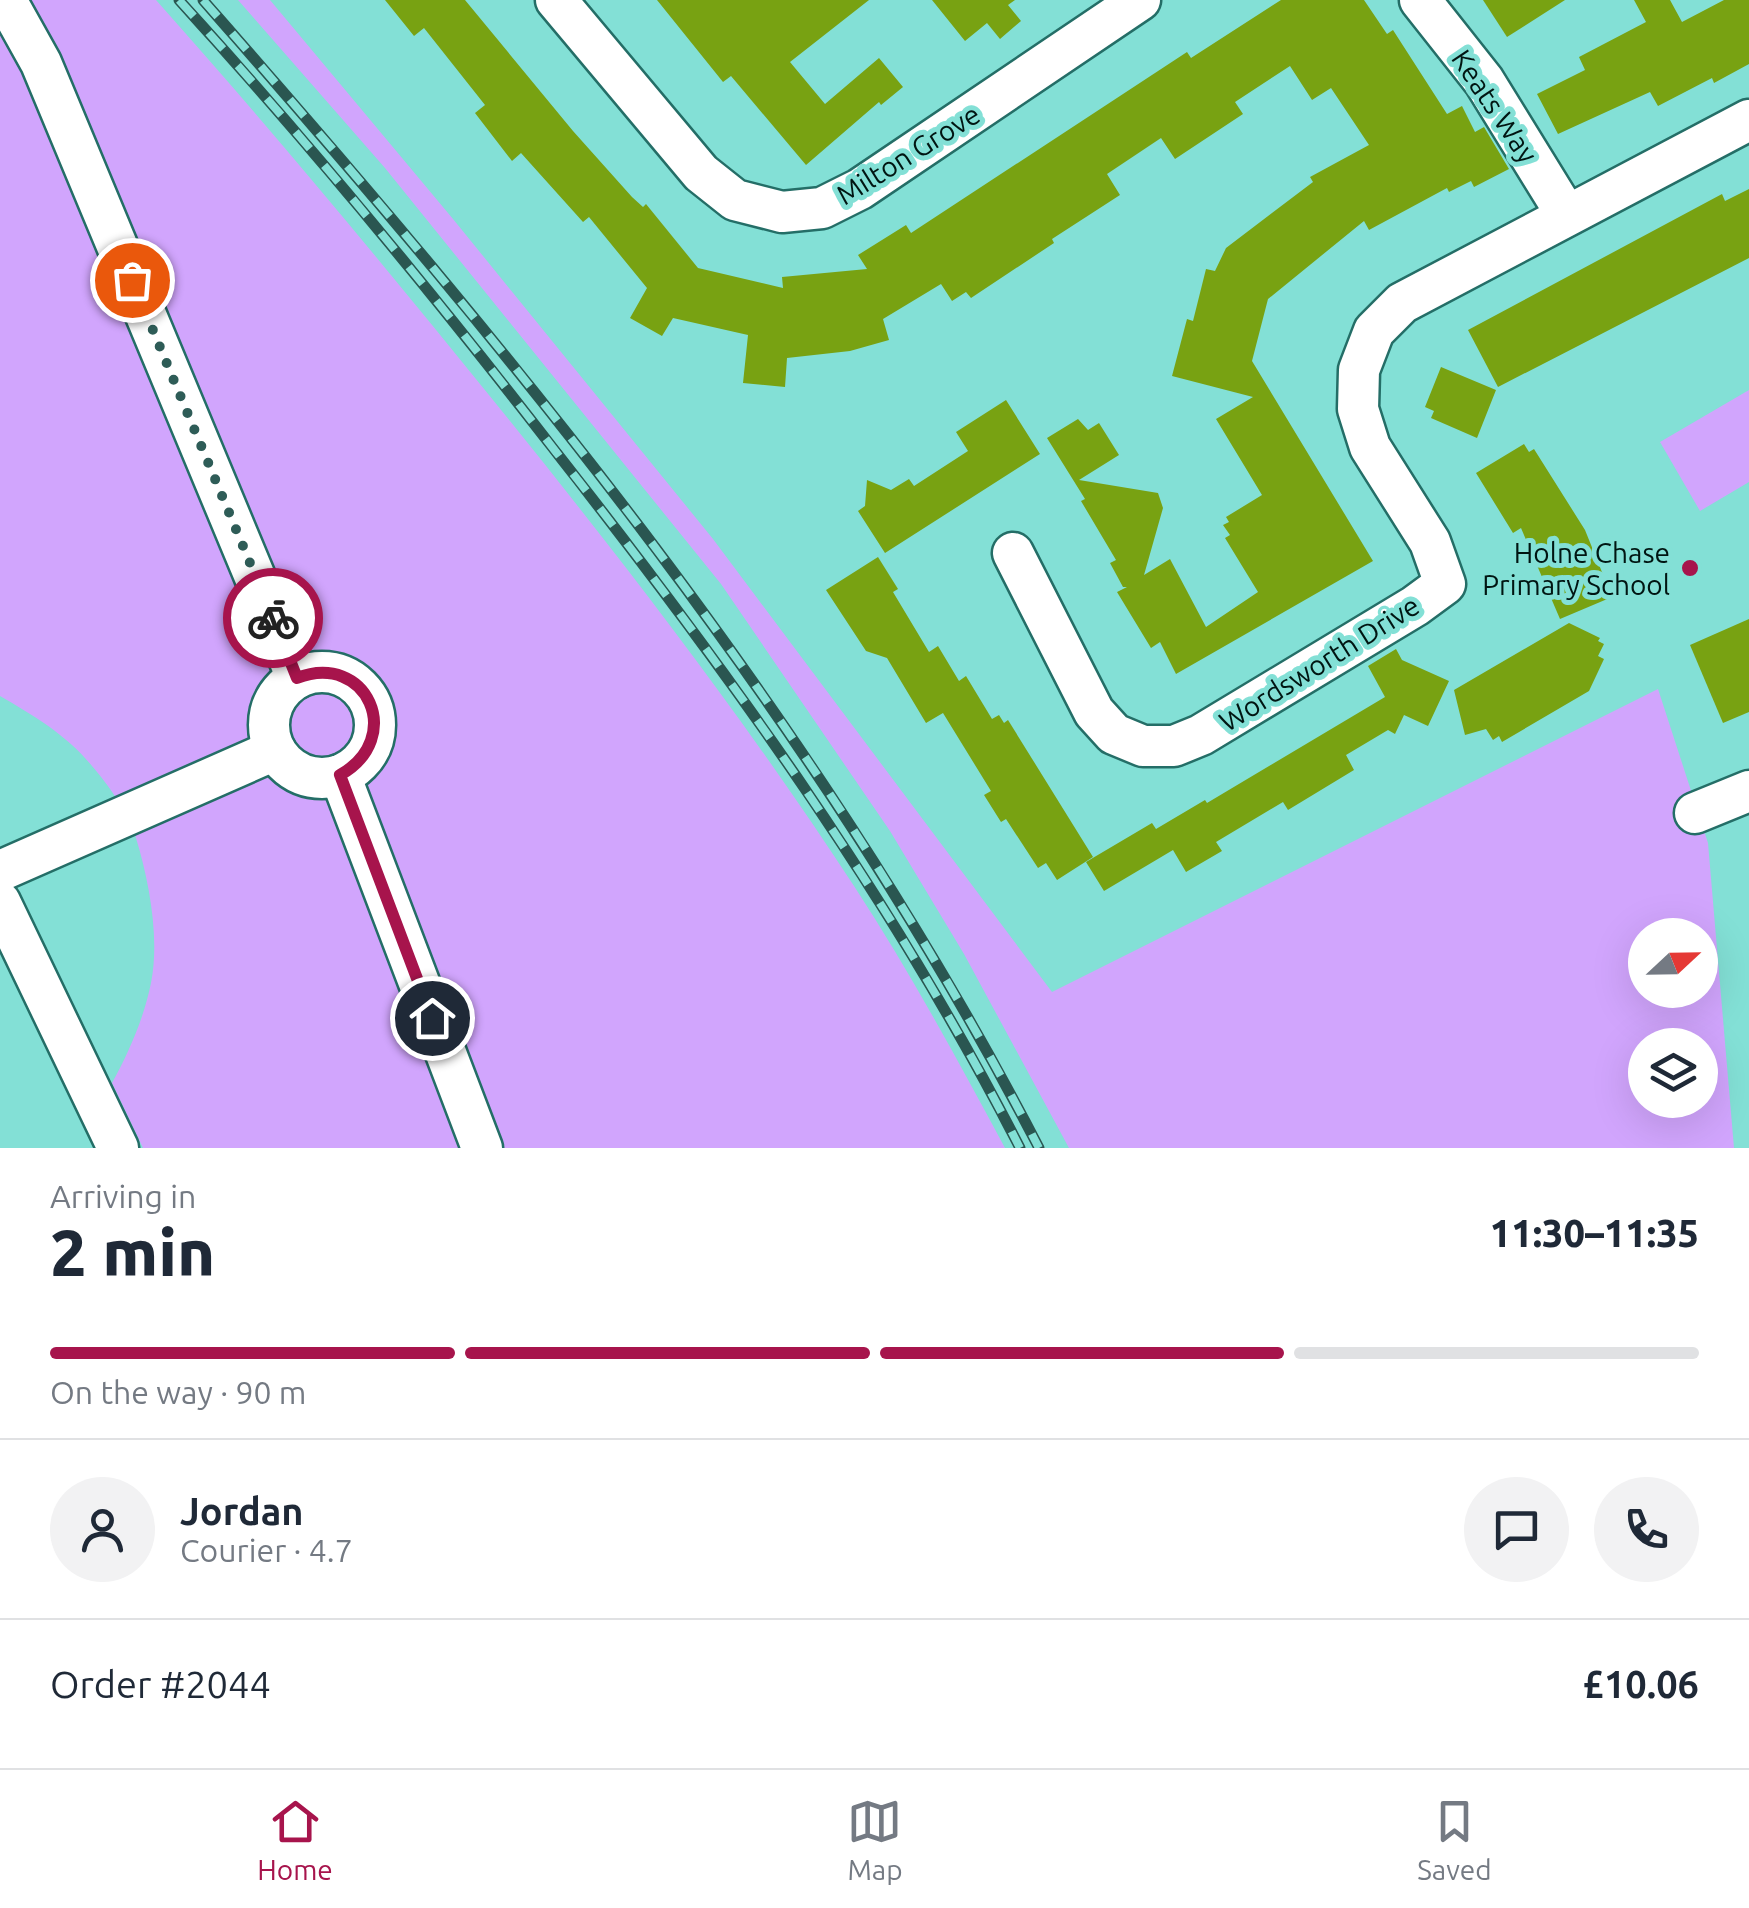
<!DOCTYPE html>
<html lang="en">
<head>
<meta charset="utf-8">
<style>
	:root { --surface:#fff; --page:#f2f2f3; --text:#1f2937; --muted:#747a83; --line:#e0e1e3; --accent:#a7144c }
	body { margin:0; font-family:Ubuntu,sans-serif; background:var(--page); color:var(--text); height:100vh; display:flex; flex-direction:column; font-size:38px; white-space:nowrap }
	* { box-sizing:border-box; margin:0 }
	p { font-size:32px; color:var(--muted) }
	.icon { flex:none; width:55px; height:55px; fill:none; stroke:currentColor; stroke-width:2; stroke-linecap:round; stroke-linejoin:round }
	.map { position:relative; height:1148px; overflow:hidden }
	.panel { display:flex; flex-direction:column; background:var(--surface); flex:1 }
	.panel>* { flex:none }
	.needle { width:65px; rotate:68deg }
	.tools { position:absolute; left:1628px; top:918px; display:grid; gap:20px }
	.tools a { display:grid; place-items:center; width:90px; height:90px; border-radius:50%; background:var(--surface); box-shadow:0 10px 40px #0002; font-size:50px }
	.pin { position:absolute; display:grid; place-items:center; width:85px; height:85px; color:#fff; margin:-42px; border:5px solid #fff; border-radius:50%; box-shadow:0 2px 10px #0007 }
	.courier { position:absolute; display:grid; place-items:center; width:100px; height:100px; margin:-50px; border:8px solid #a7144c; border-radius:50%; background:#fff; color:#222; box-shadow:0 2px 12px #0007 }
	.head em { font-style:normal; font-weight:800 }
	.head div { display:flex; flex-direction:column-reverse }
	.head { display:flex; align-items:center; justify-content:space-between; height:170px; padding:0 50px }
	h1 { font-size:65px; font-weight:800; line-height:75px }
	.bar { display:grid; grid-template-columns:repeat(4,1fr); gap:15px 10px; align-content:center; height:120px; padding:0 50px }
	.bar i { height:12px; border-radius:8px; background:var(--line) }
	.bar .on { background:var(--accent) }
	.bar p { grid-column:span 4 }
	.line { display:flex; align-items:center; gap:25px; padding:0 50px; border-top:2px solid var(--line) }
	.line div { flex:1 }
	.round { display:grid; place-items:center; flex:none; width:105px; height:105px; border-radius:52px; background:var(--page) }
	.menu { display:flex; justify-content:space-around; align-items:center; height:140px; border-top:2px solid var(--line); background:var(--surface); font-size:28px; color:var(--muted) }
	.menu a { display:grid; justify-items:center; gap:5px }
	.menu .on { color:var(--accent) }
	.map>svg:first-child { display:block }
	.green { fill:#d1a5fd; fill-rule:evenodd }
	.building { fill:#78a212 }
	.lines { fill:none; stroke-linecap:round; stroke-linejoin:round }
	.minor-casing { stroke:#246e67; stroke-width:45 }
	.minor { stroke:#fff; stroke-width:40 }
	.rail-casing { stroke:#2a5651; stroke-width:11 }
	.rail { stroke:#83e0d6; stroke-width:8; stroke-dasharray:22; stroke-linecap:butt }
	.done { stroke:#2e5c57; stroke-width:10; stroke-dasharray:0 18 }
	.route { stroke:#a7144c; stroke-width:12 }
	.poi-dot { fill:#a7144c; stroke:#83e0d6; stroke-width:4 }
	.labels { text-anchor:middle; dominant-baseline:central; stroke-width:10; stroke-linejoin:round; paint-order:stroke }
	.street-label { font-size:28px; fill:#001512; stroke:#83e0d6 }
	.poi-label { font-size:28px; fill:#001512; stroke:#83e0d6; text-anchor:end }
</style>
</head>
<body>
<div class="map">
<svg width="1749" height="1148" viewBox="0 0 1749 1148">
	<rect width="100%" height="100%" fill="#83e0d6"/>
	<g class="green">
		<path d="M0,0H156C272,130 383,264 493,400C620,557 743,716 854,886C909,970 957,1059 1005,1148H143L112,1083C129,1052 144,1018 151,983C160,938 149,881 136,838C128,812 109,786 92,766C68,736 33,715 0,696Z"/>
		<path d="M238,0H270L453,219L713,539L1052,992L1658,689L1708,843L1734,1148H1069L964,954L890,831L721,584L385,168ZM1645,935H1700V990H1645ZM1645,1045H1700V1100H1645Z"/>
		<path d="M1749,390V482L1700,511L1660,442Z"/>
	</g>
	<g class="building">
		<path d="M385,0H465L573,131L632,197L643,207L646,204L698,268L783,288L782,277L867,269L858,255L906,225L911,233L1187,52L1191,58L1281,0H1364L1387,34L1393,30L1447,114L1462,106L1475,132L1484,127L1509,169L1474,187L1471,181L1449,192L1447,188L1369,230L1364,221L1268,299L1252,361L1373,561L1176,674L1160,642L1151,648L1117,592L1127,587H1123L1110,563L1116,560L1081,501L1085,499L1047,438L1078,419L1088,430L1099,423L1119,455L1079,480L1158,493L1163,508L1144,575L1170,559L1206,627L1258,592L1225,538L1230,535L1223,525L1229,522L1226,517L1262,495L1216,419L1253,397L1172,376L1187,319L1193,321L1206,269L1215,271L1226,248L1313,182L1310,177L1369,145L1331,88L1312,100L1290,66L1235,102L1243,114L1175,159L1161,138L1107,174L1120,195L1052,239L1054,243L971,298L966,292L952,301L941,284L883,319L889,340L850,351L787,358L785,387L743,383L748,335L673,318L662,336L630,318L647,288L589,217L583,222L521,153L512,161L475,113L485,105L424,28L414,36Z"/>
		<path d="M657,0H869L790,62L825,104L879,58L903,87L881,105L879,102L806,165L731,76L723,82Z"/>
		<path d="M932,0H1015L1008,5L1021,21L1000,39L987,23L965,41Z"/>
		<path d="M1483,0H1565L1507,37Z"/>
		<path d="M1634,0H1670L1682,22L1724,0H1749V64L1714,83L1712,78L1658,106L1650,92L1558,134L1537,94L1585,70L1579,57L1646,22Z"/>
		<path d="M1749,189V258L1498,387L1468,330L1722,194L1725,201Z"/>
		<path d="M1441,367L1496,390L1477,438L1431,418L1434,411L1425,407Z"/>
		<path d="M1006,400L1040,454L885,553L858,511L865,506L867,480L891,490L909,479L914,486L968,451L956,432Z"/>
		<path d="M1524,444L1529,452L1534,449L1585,530L1612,597L1560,619L1521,528L1513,533L1476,473Z"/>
		<path d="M878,557L898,589L893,592L929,652L938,646L959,681L966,676L992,719L999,715L1004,723L1008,720L1093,857L1057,880L1046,863L1038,868L1006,819L1001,822L984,795L991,791L943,713L926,723L887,658L866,651L826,590Z"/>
		<path d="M1749,619V712L1723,723L1690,645Z"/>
		<path d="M1569,623L1600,638L1598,641L1604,644L1598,656L1604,659L1589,691L1502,742L1499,736L1493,740L1486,729L1465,735L1454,690Z"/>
		<path d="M1396,649L1402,660L1449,681L1428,726L1404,715L1395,734L1388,730L1346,755L1354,770L1288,810L1283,802L1216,842L1222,851L1186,872L1173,850L1104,891L1086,862L1152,823L1156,829L1205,800L1207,803L1385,697L1368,666Z"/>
	</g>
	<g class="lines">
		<defs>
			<g id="minor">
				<path d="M6,0L41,63L297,678"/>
				<path d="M556,0L701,173L735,200L782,212L822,208L860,189L1140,0"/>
				<path d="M1420,0L1484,81L1566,214"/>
				<path d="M1013,553L1094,712L1114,734L1143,746H1174L1201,735L1415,606L1445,584L1430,542L1370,447L1358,409L1359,370L1374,331L1402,303L1749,120"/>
				<circle cx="322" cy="725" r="53"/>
				<path d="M340,775L482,1148"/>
				<path d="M1695,813L1749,791"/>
				<path d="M0,871L275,750"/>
				<path d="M0,902L118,1148"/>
			</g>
		</defs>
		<use href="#minor" class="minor-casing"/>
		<use href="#minor" class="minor"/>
		<defs>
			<g id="rail">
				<path d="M179,0C311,145 436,297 556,452C728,671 893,899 1020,1148"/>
				<path d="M203,0C515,355 821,726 1039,1148"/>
			</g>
		</defs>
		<use href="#rail" class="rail-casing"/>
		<use href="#rail" class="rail"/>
	</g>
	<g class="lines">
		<path class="done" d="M132,280L273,618"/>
		<path class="route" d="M273,618L297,678C367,651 406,738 340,775L432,1018"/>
	</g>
	<circle class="poi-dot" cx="1690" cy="568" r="10"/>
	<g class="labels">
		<g class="street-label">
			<text transform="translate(1495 106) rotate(56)">Keats Way</text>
			<text transform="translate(908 154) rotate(-32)">Milton Grove</text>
			<text transform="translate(1319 663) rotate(-32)">Wordsworth Drive</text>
		</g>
		<g class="poi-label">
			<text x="1670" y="552">Holne Chase<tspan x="1670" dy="32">Primary School</tspan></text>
		</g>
	</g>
</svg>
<div class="tools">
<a><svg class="needle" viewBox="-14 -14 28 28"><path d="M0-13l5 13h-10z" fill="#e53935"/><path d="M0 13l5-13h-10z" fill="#747a83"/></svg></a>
<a><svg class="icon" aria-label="layers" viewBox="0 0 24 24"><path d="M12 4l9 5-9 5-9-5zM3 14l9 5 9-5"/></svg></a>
</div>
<div class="pin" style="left:132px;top:280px;background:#ea580c"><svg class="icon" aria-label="bag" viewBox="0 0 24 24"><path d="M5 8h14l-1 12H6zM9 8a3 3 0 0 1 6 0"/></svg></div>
<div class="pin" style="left:432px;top:1018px;background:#1f2937"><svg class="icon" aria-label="home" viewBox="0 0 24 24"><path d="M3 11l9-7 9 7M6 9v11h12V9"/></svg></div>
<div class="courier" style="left:273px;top:618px"><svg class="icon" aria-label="bike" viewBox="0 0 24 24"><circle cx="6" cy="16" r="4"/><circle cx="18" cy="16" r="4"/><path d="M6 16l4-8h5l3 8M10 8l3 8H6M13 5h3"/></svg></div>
</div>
<section class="panel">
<div class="head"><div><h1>2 min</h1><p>Arriving in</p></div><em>11:30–11:35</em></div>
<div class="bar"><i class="on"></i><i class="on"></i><i class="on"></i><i></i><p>On the way · 90 m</p></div>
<div class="line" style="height:180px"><a class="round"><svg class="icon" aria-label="person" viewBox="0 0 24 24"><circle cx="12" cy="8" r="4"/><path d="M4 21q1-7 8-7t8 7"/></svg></a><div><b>Jordan</b><p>Courier · 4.7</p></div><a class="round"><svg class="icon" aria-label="chat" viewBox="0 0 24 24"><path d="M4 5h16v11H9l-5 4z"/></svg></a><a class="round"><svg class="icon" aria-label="phone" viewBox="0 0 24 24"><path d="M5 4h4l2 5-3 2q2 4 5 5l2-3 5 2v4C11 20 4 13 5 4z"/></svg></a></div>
<div class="line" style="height:130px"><div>Order #2044</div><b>£10.06</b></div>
</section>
<nav class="menu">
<a class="on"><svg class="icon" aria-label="home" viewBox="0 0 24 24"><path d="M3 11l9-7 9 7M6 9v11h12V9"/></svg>Home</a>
<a><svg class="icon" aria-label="map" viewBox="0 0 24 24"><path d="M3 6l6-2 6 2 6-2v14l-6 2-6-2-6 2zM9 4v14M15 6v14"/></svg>Map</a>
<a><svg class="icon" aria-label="saved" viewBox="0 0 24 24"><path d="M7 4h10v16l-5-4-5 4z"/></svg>Saved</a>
</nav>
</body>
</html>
